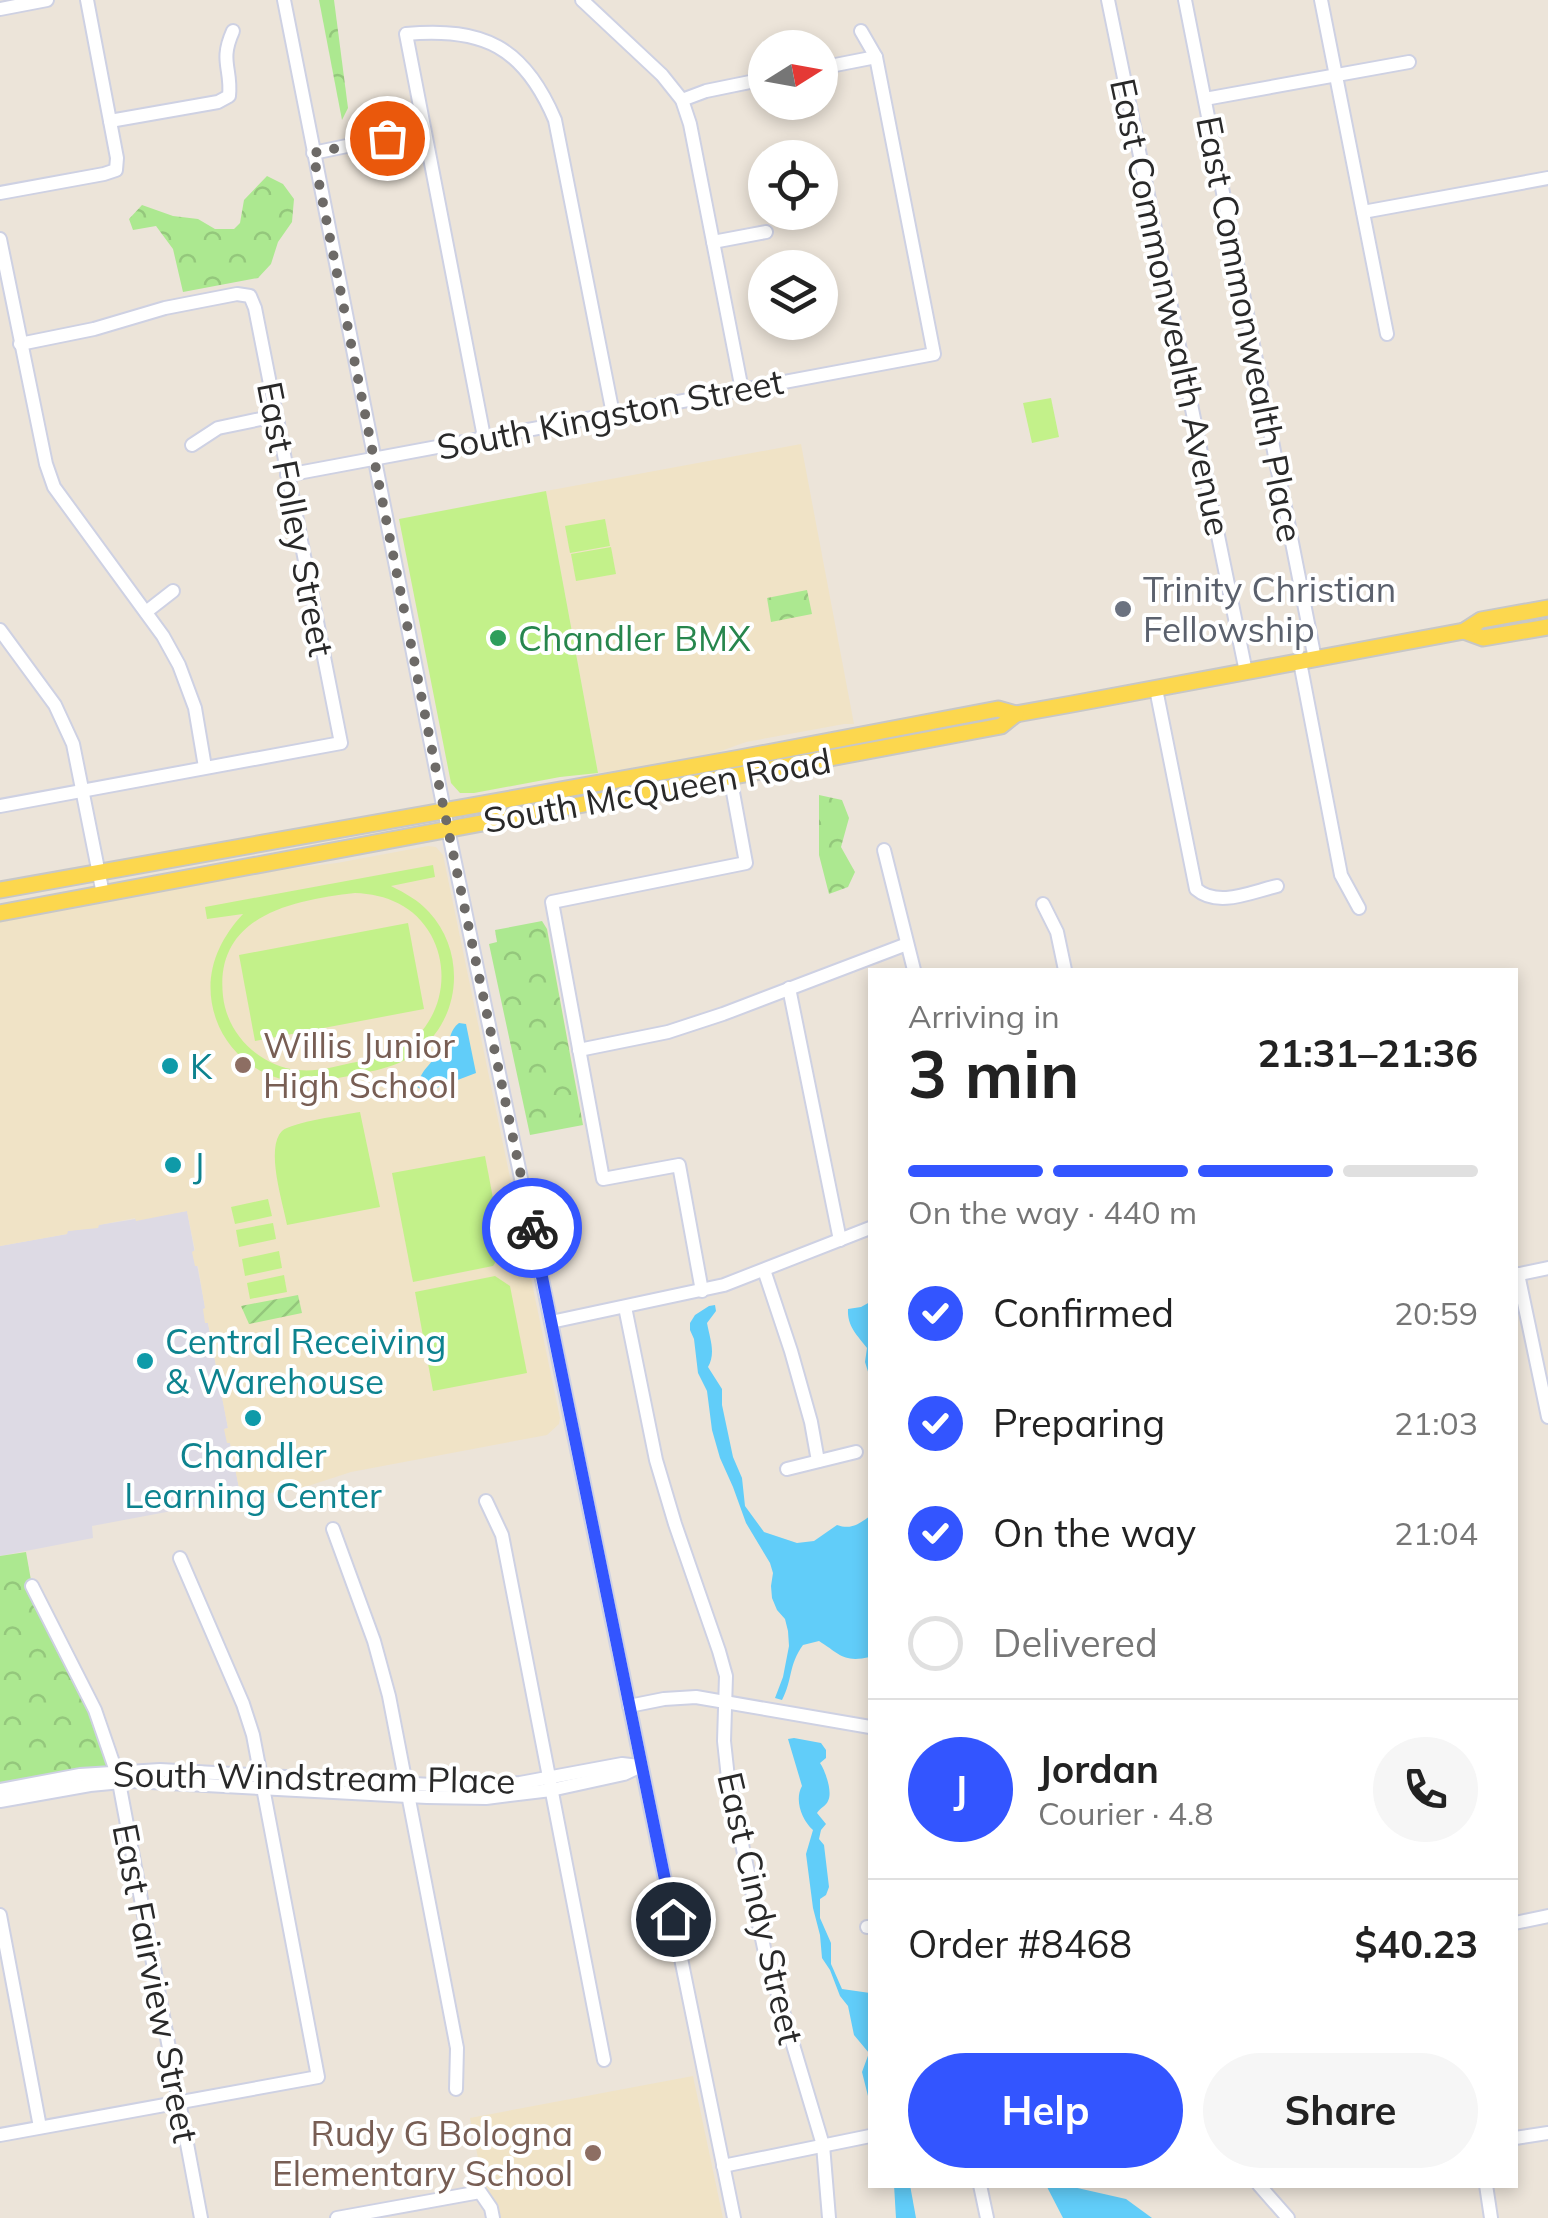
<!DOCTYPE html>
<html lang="en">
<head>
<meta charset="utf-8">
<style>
	:root { --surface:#fff; --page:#f6f6f6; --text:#222; --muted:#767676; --line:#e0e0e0; --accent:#35f }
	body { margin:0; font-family:Mulish,sans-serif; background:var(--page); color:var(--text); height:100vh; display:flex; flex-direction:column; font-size:38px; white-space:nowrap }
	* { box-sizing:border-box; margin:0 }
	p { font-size:32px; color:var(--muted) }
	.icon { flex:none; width:55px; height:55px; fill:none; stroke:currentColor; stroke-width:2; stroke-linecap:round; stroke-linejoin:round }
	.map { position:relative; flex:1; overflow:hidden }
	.sheet { position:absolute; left:868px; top:968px; width:650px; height:1220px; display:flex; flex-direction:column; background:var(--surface); border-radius:0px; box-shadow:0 5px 15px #0003 }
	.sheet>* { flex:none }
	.needle { width:65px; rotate:79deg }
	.tools { position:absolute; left:748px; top:30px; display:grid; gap:20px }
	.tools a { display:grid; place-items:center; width:90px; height:90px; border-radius:50%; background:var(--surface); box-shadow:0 5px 15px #0003; font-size:50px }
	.pin { position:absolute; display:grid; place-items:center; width:85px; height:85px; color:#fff; margin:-42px; border:5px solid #fff; border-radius:50%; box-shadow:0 2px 10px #0007 }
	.courier { position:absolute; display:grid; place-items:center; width:100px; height:100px; margin:-50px; border:8px solid #35f; border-radius:50%; background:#fff; color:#222; box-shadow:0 2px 12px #0007 }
	.overview em { font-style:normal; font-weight:700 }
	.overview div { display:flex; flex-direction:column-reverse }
	.overview { display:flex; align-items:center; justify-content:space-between; height:170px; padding:0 40px }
	h1 { font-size:65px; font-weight:700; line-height:75px }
	.bar { display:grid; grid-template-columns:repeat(4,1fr); gap:15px 10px; align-content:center; height:120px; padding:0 40px }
	.bar i { height:12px; border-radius:8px; background:var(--line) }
	.bar .current { background:var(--accent) }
	.bar p { grid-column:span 4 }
	.line { display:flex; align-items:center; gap:25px; padding:0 40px; border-top:2px solid var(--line) }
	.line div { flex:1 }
	.round { display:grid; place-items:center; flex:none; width:105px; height:105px; border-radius:52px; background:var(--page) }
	ol { padding:0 40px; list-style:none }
	li { display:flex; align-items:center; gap:30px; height:110px }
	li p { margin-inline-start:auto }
	li .icon { padding:10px; border-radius:50%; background:var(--accent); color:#fff; stroke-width:4 }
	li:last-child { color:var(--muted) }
	li i { width:55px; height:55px; border:5px solid var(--line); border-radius:50% }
	.action { display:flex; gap:20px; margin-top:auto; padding:20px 40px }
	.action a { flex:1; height:115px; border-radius:60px; background:var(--accent); color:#fff; font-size:40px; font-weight:700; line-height:115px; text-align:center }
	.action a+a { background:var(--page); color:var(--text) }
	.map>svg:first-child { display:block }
	.industrial { fill:#dddae4 }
	.education { fill:#f0e3c6 }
	.park { fill:url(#park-crowns) }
	.garden { fill:url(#garden-furrows) }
	.pitch { fill:#c3f18a; fill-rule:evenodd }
	.water { fill:#61cdf9 }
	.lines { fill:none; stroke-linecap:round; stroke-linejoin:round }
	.minor-casing { stroke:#ced1e3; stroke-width:16 }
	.major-casing { stroke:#c7c7c7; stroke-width:19 }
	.minor { stroke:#fff; stroke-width:12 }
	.major { stroke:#fcd74e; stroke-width:15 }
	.done { stroke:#6d6a67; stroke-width:10; stroke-dasharray:0 18 }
	.route { stroke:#35f; stroke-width:12 }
	.worship-dot { fill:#6b7280; stroke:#fff; stroke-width:4 }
	.leisure-dot { fill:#2e9e5b; stroke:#fff; stroke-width:4 }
	.education-dot { fill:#8d6e63; stroke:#fff; stroke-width:4 }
	.culture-dot { fill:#0f9aa8; stroke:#fff; stroke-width:4 }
	.labels { text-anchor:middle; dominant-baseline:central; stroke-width:8; stroke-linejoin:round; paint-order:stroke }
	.street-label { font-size:35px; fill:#292929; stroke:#fff }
	.worship-label { font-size:35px; fill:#5b616d; stroke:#fff; text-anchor:start }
	.leisure-label { font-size:35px; fill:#27864d; stroke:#fff; text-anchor:start }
	.education-label { font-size:35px; fill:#785e54; stroke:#fff; text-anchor:start }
	.culture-label { font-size:35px; fill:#0d838f; stroke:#fff; text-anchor:start }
</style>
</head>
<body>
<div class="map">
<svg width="1548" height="2218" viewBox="0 0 1548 2218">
	<defs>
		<pattern id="park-crowns" width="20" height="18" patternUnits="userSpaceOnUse" patternTransform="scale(2.5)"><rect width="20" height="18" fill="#ace890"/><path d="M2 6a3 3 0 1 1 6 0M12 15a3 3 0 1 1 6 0" fill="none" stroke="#94c77c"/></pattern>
		<pattern id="garden-furrows" width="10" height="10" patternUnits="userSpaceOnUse" patternTransform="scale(2.5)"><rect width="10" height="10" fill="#ace890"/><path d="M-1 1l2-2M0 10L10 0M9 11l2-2" fill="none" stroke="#94c77c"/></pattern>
	</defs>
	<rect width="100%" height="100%" fill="#ece4d9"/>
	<path class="industrial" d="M187,1211L217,1371L214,1373L216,1386H220L228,1428L225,1429L230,1442L241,1498L92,1526L93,1538L0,1556V1246L67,1234V1231L98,1227V1225Z"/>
	<g class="education">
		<path d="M801,444L854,724H844L746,742L704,757L598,773L546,491Z"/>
		<path d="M428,846L436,847L443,855L560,1418L559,1424L547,1435L351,1472L305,1487L241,1498L230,1443H227L224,1429L228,1428L220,1387L217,1386L214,1372L217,1371L208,1323H205L203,1309L205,1308L198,1266H195L192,1252L195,1250L187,1211L136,1221L135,1218L99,1225L98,1228L68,1231L67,1234L0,1246V919L244,874L337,863Z"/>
		<path d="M693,2076L723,2218H500L497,2204L484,2188L470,2118Z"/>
	</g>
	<g class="park">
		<path d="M319,0H334L348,108L342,120Z"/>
		<path d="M267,176L283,184L294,199L292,222L278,242L271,264L258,278L183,292L173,249L156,226L133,230L129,219L142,205L173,216L198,219L215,229H234L240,223L244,200Z"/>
		<path d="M807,590L812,614L771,622L767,598Z"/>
		<path d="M819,795L842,800L849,818L841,847L855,872L848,887L829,894L819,855Z"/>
		<path d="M542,921L547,929L583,1125L530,1135L489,944L497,942L495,930Z"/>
		<path d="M26,1552L32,1586L95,1710L118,1777L0,1795V1556Z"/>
	</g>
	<path class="garden" d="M298,1295L302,1313L249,1324L241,1306Z"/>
	<g class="pitch">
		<path d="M1051,398L1059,437L1032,443L1023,403Z"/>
		<path d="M546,491L598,773L560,777L474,793H460L451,783L399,519Z"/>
		<path d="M605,519L610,546L570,553L565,526Z"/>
		<path d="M611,547L616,574L576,581L571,554Z"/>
		<path d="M433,865L435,877L391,886C405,893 418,900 429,912C465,951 462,1014 421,1049C403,1065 380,1070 357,1074C343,1077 327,1081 312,1082C270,1085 230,1059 216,1019C202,979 216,943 243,914L207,919L205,907ZM355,893C386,894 415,906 431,935C454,977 438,1031 395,1052C381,1059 366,1060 351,1063C334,1067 316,1072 298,1070C259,1066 227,1034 223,996C214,915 294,900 355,893Z"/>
		<path d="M408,923L424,1009L255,1041L239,955Z"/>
		<path d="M360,1112L380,1207L287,1225C283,1203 265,1148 282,1131C292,1122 344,1115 360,1112Z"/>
		<path d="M485,1156L503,1251L493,1266L413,1282L392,1173Z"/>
		<path d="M268,1199L272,1216L235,1224L231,1207Z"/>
		<path d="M273,1223L276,1239L239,1247L236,1230Z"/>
		<path d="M279,1251L282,1268L245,1276L242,1259Z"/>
		<path d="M284,1275L287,1292L250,1299L247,1283Z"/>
		<path d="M495,1276L510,1286L527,1373L433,1391L415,1292Z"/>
	</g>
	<g class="water">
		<path d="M459,1023L466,1024L476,1073L426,1092L417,1087C421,1068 435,1061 446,1045C452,1036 450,1030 459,1023Z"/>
		<path d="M870,1302V1378L865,1362L867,1348C857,1335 847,1326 848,1309L861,1307Z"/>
		<path d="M715,1305L716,1311L707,1323C710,1339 716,1353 708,1367L722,1389V1405L733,1457L742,1478L745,1506L764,1532L797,1543L814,1541L837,1525C851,1530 859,1524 870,1516V1657C843,1663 840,1654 819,1641L803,1645C788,1666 793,1679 782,1700L775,1698L783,1677L789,1646L788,1631L785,1619L777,1610L772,1598L771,1586L773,1573L770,1563L746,1523L733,1487L720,1458L712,1430L707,1391L698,1373L694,1339L690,1330V1323L695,1315L709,1306Z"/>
		<path d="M794,1738L821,1743L826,1750V1758L820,1763C825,1770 833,1792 828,1801C826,1806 820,1808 817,1813L826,1824L821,1830L819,1839L824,1845L829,1887L826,1895L820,1899V1918L831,1943V1964L842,1989L870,1993V2104L862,2072L869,2053L854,2035L848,2006L840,1996L830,1970L822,1958L820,1935L813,1908L806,1854L813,1830C802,1820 794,1800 802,1786L788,1739Z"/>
		<path d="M894,2185H910L916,2218H896Z"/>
		<path d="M1046,2185L1073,2187L1126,2199L1152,2218H1063Z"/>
	</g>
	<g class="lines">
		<defs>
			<g id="minor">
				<path d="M284,0L444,810L551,1322L734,2218"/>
				<path d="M582,0L662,75L682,100L690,124L742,390"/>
				<path d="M1108,0L1246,672"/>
				<path d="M1185,0L1315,659"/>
				<path d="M1321,0L1387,334"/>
				<path d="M0,9L47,0"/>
				<path d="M820,68L876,57"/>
				<path d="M1205,99L1409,62"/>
				<path d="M682,100L706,91L765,79"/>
				<path d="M110,121L218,102L229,96C232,68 219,62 233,31"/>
				<path d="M313,153L424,130"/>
				<path d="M0,193L104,174L116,170L117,158L87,0"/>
				<path d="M1363,212L1548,178"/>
				<path d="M0,239L46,464L54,487L163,636L179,665L195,708L205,767"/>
				<path d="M713,242L766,232"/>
				<path d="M484,437L406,34C484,27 524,47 555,120L613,414"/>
				<path d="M192,445L218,428L275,416"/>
				<path d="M287,475L934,354L876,57L861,31"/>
				<path d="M146,612L173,591"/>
				<path d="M0,630L55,705L73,744L103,894"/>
				<path d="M1300,662L1341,875L1359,908"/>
				<path d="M1156,689L1196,889C1218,908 1251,892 1277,886"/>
				<path d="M0,806L341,743L255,308L250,296L237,294L165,308L94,329L20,344"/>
				<path d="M884,850L914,970"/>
				<path d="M1043,904L1057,932L1065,970"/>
				<path d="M789,988L840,1240"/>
				<path d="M579,1050L668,1032L723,1014L907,944"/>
				<path d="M764,1270L791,1351L811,1422L818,1461"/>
				<path d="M1518,1274L1548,1417"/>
				<path d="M1515,1275L1548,1268"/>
				<path d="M702,1291L679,1165L603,1179L552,902L746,863L730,776"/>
				<path d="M625,1307L656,1460L675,1524L719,1651L726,1676L724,1741L728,1778L764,1948L823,2145L829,2218"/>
				<path d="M551,1322L724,1285L870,1228"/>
				<path d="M787,1469L856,1452"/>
				<path d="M486,1501L502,1535L604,2060"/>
				<path d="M333,1529L374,1641L389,1696L457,2048L456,2089"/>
				<path d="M32,1586L95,1710L118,1777L201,2218"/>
				<path d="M629,1706L664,1699L696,1697L870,1727"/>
				<path d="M0,1790L80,1775L160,1770L469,1787L520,1783L622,1764L639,1766"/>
				<path d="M0,1801L90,1785L132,1781L427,1797L486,1798L551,1790L624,1774L641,1766"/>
				<path d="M0,1915L40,2127"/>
				<path d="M1515,1923L1548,1916"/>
				<path d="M867,1927H870"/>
				<path d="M0,2135L318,2077L253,1735L243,1704L180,1558"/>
				<path d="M1515,2138L1548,2133"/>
				<path d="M723,2166L870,2136"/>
				<path d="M980,2185L987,2218"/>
				<path d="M1259,2185L1288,2218"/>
				<path d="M1486,2185L1491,2218"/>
				<path d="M337,2218L480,2192L491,2208L493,2218"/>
			</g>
			<g id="major">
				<path d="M1464,631L1483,638L1548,627"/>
				<path d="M0,890L740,758L998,709L1016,714L1072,704L1464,631L1481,620L1548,608"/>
				<path d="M0,913L1001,726L1016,714"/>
			</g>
		</defs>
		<use href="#minor" class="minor-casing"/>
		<use href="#major" class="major-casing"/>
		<use href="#minor" class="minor"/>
		<use href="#major" class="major"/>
	</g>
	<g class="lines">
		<path class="done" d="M387,138L313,153L444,810L532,1228"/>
		<path class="route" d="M532,1228L673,1919"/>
	</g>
	<circle class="worship-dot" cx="1123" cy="609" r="10"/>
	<circle class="leisure-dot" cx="498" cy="638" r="10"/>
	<g class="education-dot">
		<circle cx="243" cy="1065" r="10"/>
		<circle cx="593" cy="2153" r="10"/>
	</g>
	<g class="culture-dot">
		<circle cx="170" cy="1066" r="10"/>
		<circle cx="173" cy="1165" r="10"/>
		<circle cx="145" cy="1361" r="10"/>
		<circle cx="253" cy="1418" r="10"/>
	</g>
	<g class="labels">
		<g class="street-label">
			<text transform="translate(1171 307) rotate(78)">East Commonwealth Avenue</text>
			<text transform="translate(1250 329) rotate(79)">East Commonwealth Place</text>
			<text transform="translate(610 414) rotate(-11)">South Kingston Street</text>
			<text transform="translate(296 519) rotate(79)">East Folley Street</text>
			<text transform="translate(657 790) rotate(-10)">South McQueen Road</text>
			<text transform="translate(314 1777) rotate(1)">South Windstream Place</text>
			<text transform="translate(761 1908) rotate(77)">East Cindy Street</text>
			<text transform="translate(156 1983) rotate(79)">East Fairview Street</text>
		</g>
		<g class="worship-label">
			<text x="1143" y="589">Trinity Christian<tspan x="1143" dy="40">Fellowship</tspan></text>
		</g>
		<g class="leisure-label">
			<text x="518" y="638">Chandler BMX</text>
		</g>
		<g class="education-label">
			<text x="263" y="1045">Willis Junior<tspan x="263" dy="40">High School</tspan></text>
			<text x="573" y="2133" text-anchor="end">Rudy G Bologna<tspan x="573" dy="40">Elementary School</tspan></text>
		</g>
		<g class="culture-label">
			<text x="190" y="1066">K</text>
			<text x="193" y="1165">J</text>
			<text x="165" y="1341">Central Receiving<tspan x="165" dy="40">&amp; Warehouse</tspan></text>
			<text x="253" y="1455" text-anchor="middle">Chandler<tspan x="253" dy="40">Learning Center</tspan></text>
		</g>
	</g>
</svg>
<div class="tools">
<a><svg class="needle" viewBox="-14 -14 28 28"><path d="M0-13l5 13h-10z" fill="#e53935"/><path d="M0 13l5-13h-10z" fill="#767676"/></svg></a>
<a><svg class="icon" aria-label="locate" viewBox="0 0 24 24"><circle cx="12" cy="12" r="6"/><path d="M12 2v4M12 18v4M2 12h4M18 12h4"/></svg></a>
<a><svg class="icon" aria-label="layers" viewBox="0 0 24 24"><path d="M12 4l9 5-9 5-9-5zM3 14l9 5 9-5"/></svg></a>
</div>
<div class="pin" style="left:387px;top:138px;background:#ea580c"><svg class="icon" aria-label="bag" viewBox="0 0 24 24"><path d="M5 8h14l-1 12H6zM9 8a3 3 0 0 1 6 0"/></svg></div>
<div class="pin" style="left:673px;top:1919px;background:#1f2937"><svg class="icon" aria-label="home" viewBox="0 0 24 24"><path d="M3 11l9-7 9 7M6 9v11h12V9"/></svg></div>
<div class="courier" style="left:532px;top:1228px"><svg class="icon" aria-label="bike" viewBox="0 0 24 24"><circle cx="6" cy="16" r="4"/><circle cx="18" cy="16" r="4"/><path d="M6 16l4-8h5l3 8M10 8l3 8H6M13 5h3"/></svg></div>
<section class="sheet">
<div class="overview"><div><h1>3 min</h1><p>Arriving in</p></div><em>21:31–21:36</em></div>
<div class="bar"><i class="current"></i><i class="current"></i><i class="current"></i><i></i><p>On the way · 440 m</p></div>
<ol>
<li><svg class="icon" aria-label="check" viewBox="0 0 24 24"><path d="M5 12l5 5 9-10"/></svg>Confirmed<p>20:59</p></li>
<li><svg class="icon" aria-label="check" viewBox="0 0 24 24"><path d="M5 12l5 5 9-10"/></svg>Preparing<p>21:03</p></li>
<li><svg class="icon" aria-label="check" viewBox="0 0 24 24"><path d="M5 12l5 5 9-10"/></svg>On the way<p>21:04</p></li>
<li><i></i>Delivered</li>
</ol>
<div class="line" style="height:180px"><b class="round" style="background:var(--accent);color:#fff">J</b><div><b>Jordan</b><p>Courier · 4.8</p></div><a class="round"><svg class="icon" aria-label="phone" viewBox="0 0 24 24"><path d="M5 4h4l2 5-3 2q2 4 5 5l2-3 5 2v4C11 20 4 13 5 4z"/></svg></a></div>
<div class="line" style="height:130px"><div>Order #8468</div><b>$40.23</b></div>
<div class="action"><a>Help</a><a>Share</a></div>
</section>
</div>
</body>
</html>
